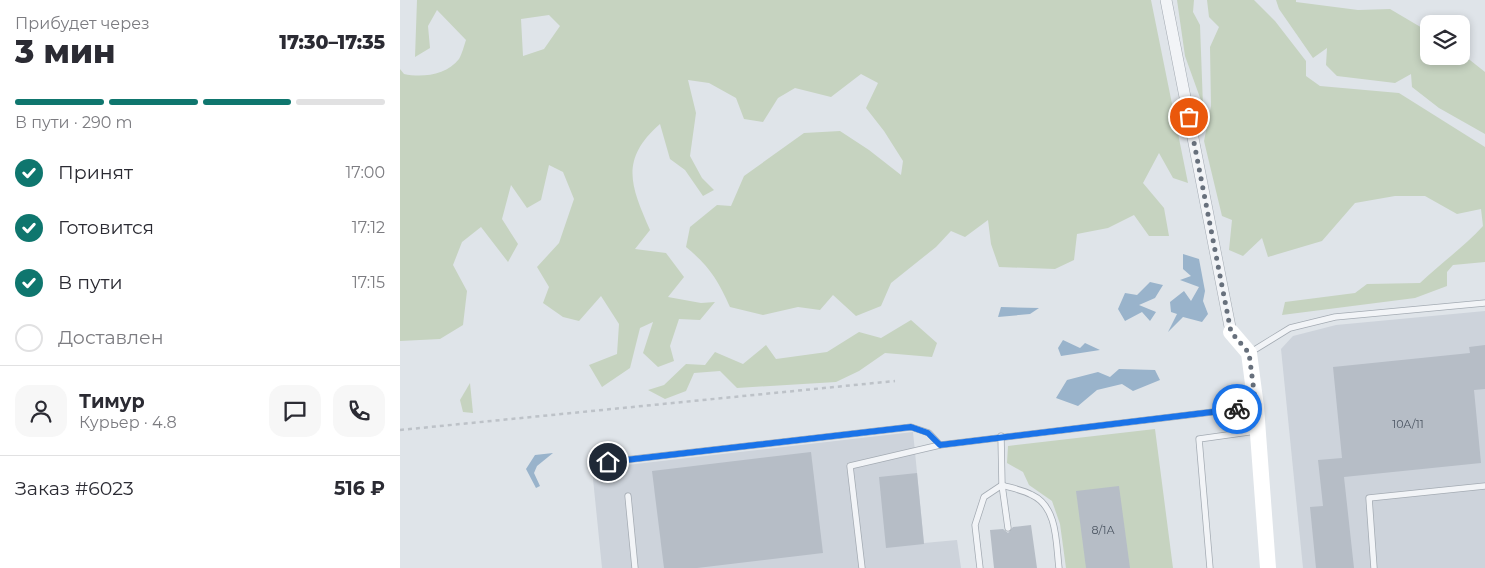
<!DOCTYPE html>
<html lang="ru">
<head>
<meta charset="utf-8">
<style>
	:root { --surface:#fff; --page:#f7f7f7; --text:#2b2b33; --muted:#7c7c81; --line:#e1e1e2; --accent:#0f766e }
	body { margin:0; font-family:Montserrat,sans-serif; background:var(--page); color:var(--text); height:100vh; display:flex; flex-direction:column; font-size:19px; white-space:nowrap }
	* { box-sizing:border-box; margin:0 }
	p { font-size:16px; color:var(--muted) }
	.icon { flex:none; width:28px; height:28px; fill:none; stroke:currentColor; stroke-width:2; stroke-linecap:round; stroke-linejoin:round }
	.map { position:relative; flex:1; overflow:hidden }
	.drawer { display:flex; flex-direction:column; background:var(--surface); width:400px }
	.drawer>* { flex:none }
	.buttons { position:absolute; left:1020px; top:15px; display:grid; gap:10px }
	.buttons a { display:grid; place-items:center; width:50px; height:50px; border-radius:10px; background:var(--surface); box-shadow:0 2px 8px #0003; font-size:25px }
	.pin { position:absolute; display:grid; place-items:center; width:42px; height:42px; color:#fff; margin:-21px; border:2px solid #fff; border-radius:50%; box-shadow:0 1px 5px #0007 }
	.courier { position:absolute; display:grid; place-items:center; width:50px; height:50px; margin:-25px; border:4px solid #1a73e8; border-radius:50%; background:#fff; color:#222; box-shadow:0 1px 6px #0007 }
	.summary em { font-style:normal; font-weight:800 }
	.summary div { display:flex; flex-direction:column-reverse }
	.summary { display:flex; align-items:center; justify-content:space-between; height:85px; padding:0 15px }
	h1 { font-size:32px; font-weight:800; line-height:38px }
	.bar { display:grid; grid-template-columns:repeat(4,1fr); gap:8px 5px; align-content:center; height:60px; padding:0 15px }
	.bar i { height:6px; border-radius:4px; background:var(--line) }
	.bar .on { background:var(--accent) }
	.bar p { grid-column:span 4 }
	.line { display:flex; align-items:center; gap:12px; padding:0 15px; border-top:1px solid var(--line) }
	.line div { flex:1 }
	.round { display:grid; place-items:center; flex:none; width:52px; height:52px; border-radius:15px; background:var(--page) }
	ol { padding:0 15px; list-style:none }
	li { display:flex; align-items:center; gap:15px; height:55px }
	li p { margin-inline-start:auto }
	li .icon { padding:5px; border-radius:50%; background:var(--accent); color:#fff; stroke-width:4 }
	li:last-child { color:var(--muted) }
	li i { width:28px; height:28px; border:2px solid var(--line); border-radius:50% }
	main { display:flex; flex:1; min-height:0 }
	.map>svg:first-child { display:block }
	.built { fill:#cdd3db }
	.green { fill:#c6d3c0; fill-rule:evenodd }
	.water { fill:#99b3cb }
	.building { fill:#b6bdc6 }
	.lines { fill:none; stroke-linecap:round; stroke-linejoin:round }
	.lane-casing { stroke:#a4abb3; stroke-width:7 }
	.street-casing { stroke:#a4abb3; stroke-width:12 }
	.path { stroke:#bdc2c8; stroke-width:2.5; stroke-dasharray:4 4; stroke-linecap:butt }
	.lane { stroke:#f2f4f7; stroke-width:5.5 }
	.street { stroke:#f2f4f7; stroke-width:11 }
	.secondary { stroke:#fff; stroke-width:16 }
	.done { stroke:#67707c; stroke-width:5; stroke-dasharray:0 9 }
	.route { stroke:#1a73e8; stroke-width:6 }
	.labels { text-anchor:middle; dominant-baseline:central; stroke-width:4; stroke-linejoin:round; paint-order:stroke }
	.number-label { font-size:11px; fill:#4b5562 }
</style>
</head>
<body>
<main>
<section class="drawer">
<div class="summary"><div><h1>3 мин</h1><p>Прибудет через</p></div><em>17:30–17:35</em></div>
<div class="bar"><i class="on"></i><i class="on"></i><i class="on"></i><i></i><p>В пути · 290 m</p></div>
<ol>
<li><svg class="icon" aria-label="check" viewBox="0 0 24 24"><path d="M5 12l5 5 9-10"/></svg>Принят<p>17:00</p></li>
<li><svg class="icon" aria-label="check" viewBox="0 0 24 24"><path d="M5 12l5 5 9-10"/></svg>Готовится<p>17:12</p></li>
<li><svg class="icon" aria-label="check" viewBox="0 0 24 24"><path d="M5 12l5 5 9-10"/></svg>В пути<p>17:15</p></li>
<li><i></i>Доставлен</li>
</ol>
<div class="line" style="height:90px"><a class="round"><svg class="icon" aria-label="person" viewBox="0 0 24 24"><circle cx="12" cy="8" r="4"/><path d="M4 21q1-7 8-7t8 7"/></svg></a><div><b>Тимур</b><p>Курьер · 4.8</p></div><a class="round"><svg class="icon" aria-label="chat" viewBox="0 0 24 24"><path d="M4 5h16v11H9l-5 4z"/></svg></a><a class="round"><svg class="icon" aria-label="phone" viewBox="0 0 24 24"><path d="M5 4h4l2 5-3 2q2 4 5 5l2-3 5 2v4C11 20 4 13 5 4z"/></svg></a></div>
<div class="line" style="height:65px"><div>Заказ #6023</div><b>516 ₽</b></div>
</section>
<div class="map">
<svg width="1085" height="568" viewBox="0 0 1085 568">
	<rect width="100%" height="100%" fill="#dfe4e9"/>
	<g class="built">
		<path d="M1085,311V568H903L881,349L893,336L936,325Z"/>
		<path d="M513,432L524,543L557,540L561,568H202L192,469Z"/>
	</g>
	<g class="green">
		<path d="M17,0H751L788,183L773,178L759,153L743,183L764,208L769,236H749L734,215L708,228L677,234L674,260L655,269L599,267L591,244L588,220L565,237L551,231L536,247L491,283L481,306L456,316L433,295L420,310L398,307L363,315L330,307C318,280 309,266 286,247L290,227L317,205L331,206L344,176L404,133L440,131L469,150L501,175L503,161L484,131L466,108L478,83L461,74L431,97L395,88L378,98L363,122L344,119L336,98L309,83L288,80L296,113L290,156L302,178L314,190L303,196L285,170L270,159L260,124C219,160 231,186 250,230L235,249L266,253L284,277L268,297L301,303L315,302L300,320L279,319L270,346L274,361L258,367L243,353L253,322L240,328L230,368L202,387L189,365L217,354L219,324L201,296L179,321L163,317L143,303L149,287L137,267L159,243L174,199L163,172L149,165L141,200L127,208L111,185L102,219L118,244L108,262L81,227L62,242L53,265L67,291L63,325L40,339L0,341V69L4,74C22,78 47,75 59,59C62,54 64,46 66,40L37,10L28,26L30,48L15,57ZM149,15L160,26L144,49L123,56L121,19Z"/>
		<path d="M777,0H794L793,12L800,25L803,106L785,56Z"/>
		<path d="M807,0H854L875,21L906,61V76L920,86L999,93L1085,147V262L1053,265L1047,272V286L1015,298L882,315L885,302L955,293L967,284L1020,283C1041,263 1064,247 1083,226L1081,209L1057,214L1025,196H995L955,203L922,241L868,257L862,238L843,256L829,250L832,220L822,216L804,141L811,106L810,47L819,27L809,17Z"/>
		<path d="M876,0H896V2L958,10L990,9L1029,32V56H1061V53L1085,72V134L1039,108L1012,87L1011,74L995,83L937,76L926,65L927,48L913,58L879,9Z"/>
		<path d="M511,320L537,343L532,357L485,353L459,371L436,382L337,388L320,371L294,373L286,391L265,399L248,390L264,385L286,364L305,365L315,352L343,364L366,345L376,359L427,352L459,332L481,338Z"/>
		<path d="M70,383L73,413L63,412L60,400Z"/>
		<path d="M755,429L773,568H666L660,524L652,501L629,485L623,472L607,463L608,446Z"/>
	</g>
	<g class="water">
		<path d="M783,254L799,259L805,291L803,301L808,314L802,322L783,317L768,332L777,314L771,312L770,302L784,291L791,301L799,287L780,280L791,276L783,269Z"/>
		<path d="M750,282L763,285L755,298L739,305L756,312L750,321L742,312L725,321L718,309L725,293L737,295Z"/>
		<path d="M601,307L639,308L630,314L598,317Z"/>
		<path d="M663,340L680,348L685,343L700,350L661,356L658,348Z"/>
		<path d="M719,369L755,370L760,380L733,391L722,384L697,390L678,406L656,398L667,380L698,372L710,377Z"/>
		<path d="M153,453L137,466L134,473L140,486L136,488L126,469L135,455Z"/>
	</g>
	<g class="building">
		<path d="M1085,345V389L1074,390L1081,463L944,477L954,568H916L910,507L923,506L918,460L942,458L933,367L1070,353L1069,347Z"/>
		<path d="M411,452L423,553L297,568H264L252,471Z"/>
		<path d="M517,473L524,544L486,548L479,477Z"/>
		<path d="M719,486L730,568H686L676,491Z"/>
		<path d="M631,525L637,568H594L590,530L603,529L608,533L613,527Z"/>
	</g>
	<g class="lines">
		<defs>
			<g id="lane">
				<path d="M851,352L890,328L935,317L1085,303"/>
				<path d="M601,436L602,485L608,528"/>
				<path d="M207,462L511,427L529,433L540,445"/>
				<path d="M228,496L235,568"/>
				<path d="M462,568L450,466L540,445L854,407"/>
				<path d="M580,568L575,525L584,497L602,485C611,488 623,490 632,495C658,507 656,544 659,568"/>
				<path d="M810,568L799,439L856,431"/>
				<path d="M974,568L969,498L1085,486"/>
			</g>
			<path id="street" d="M766,0L831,332"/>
		</defs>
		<use href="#lane" class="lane-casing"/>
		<use href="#street" class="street-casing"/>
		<path class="path" d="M0,430L495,381"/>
		<use href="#lane" class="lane"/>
		<use href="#street" class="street"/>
		<path class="secondary" d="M831,332L849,353L856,407L868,568"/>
	</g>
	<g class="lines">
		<path class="done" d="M789,117L831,332L849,353L856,407L837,409"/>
		<path class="route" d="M208,462L511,427L528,433L540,445L837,409"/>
	</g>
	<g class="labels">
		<g class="number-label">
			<text x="1008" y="424">10А/11</text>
			<text x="703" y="530">8/1А</text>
		</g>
	</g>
</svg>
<div class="buttons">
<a><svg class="icon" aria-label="layers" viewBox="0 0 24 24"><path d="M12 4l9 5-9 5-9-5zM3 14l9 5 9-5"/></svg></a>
</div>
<div class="pin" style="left:789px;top:117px;background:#ea580c"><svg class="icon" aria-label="bag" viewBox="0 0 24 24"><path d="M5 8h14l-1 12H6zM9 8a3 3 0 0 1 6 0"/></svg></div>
<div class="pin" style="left:208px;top:462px;background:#1f2937"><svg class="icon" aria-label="home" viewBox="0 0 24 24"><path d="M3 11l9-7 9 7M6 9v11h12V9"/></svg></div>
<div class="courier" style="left:837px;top:409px"><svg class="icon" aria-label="bike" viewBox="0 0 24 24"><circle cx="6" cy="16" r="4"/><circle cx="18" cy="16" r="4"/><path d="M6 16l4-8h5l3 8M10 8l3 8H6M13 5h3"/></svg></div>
</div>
</main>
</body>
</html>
